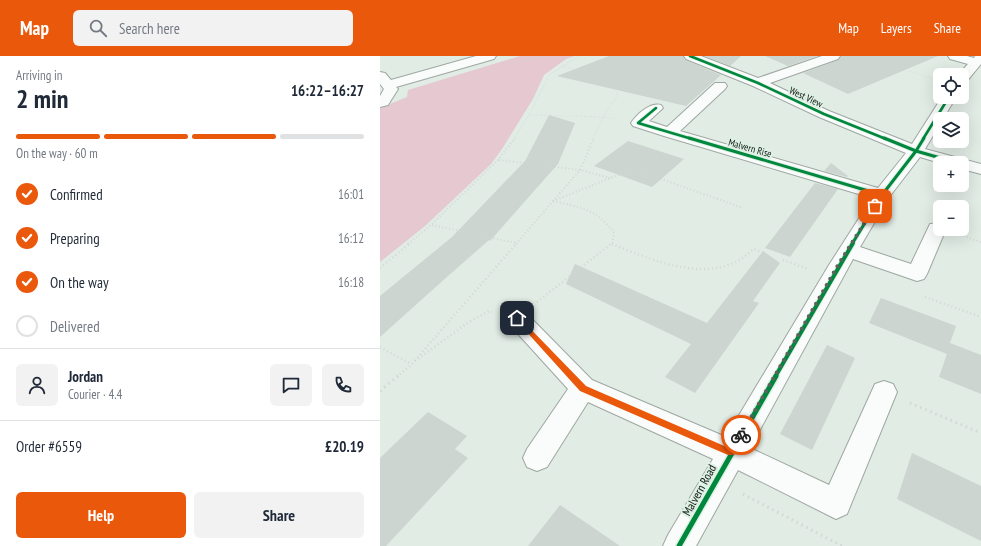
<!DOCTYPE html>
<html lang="en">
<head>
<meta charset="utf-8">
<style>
	:root { --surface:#fff; --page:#f2f2f3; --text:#1f2937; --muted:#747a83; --line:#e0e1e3; --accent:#ea580c }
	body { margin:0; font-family:"PT Sans Narrow",sans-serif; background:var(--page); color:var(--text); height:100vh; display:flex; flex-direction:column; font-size:15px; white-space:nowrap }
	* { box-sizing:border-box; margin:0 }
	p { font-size:13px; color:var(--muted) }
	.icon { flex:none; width:22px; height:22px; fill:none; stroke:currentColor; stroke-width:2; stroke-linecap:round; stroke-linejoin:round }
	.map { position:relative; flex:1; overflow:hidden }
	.panel { display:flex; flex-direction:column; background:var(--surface); width:380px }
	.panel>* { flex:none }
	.tools { position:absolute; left:553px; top:12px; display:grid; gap:8px }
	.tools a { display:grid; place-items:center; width:36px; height:36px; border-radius:6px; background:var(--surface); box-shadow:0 4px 16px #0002; font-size:20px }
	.pin { position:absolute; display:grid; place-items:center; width:34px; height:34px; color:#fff; margin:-17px; border-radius:8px; box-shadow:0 2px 6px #0006 }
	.courier { position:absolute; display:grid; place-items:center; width:40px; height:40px; margin:-20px; border:3px solid #ea580c; border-radius:50%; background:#fff; color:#222; box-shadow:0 1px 5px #0007 }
	.summary em { font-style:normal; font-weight:800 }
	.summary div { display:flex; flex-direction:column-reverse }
	.summary { display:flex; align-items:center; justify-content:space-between; height:68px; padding:0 16px }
	h1 { font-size:26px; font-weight:800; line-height:30px }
	.bar { display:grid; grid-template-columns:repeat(4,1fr); gap:6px 4px; align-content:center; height:48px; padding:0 16px }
	.bar i { height:5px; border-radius:3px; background:var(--line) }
	.bar .active { background:var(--accent) }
	.bar p { grid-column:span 4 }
	.line { display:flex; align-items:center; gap:10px; padding:0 16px; border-top:1px solid var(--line) }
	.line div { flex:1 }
	.round { display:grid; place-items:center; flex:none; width:42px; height:42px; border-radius:6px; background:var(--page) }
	ol { padding:0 16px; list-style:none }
	li { display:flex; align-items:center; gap:12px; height:44px }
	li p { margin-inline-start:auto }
	li .icon { padding:4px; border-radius:50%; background:var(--accent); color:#fff; stroke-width:4 }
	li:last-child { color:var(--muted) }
	li i { width:22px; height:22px; border:2px solid var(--line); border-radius:50% }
	.button { display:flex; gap:8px; margin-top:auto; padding:8px 16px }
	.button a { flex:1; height:46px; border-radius:6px; background:var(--accent); color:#fff; font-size:16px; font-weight:800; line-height:46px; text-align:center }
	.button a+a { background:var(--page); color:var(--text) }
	header { display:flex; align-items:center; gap:24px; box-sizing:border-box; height:56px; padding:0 20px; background:var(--accent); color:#fff }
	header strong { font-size:19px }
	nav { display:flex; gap:22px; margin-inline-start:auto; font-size:14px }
	.search { width:280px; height:36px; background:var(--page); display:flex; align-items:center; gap:10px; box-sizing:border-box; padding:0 14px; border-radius:6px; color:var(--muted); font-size:15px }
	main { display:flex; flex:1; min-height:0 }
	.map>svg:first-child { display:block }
	.green { fill:#e5c8d0 }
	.building { fill:#ccd5cf }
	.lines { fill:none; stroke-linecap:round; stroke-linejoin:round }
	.minor-casing { stroke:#9ea7a1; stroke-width:2 }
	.path-far3 { stroke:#d3d7d5; stroke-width:1.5; stroke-dasharray:0.5 2; stroke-linecap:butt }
	.path-far2 { stroke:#d3d7d5; stroke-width:2; stroke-dasharray:1 2.5; stroke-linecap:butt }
	.path-far1 { stroke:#d3d7d5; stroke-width:2.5; stroke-dasharray:1 3; stroke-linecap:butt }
	.path { stroke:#d3d7d5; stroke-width:3; stroke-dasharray:1.5 4; stroke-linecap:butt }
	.minor { fill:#fafcfb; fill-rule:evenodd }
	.cycleway-far3-casing { stroke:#ddf0e4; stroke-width:4 }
	.cycleway-far2-casing { stroke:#ddf0e4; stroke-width:5 }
	.cycleway-far1-casing { stroke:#ddf0e4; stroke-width:6 }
	.cycleway-casing { stroke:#ddf0e4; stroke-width:8 }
	.cycleway-far3 { stroke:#00873e; stroke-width:2.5 }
	.cycleway-far2 { stroke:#00873e; stroke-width:3 }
	.cycleway-far1 { stroke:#00873e; stroke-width:4 }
	.cycleway { stroke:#00873e; stroke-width:5 }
	.route { fill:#ea580c }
	.done { stroke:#5a635d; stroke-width:4; stroke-dasharray:0 7.2 }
	.labels { text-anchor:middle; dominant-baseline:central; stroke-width:4; stroke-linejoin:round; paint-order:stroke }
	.far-street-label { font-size:10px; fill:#121914; stroke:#ddf0e4 }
	.street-label { font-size:12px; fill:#121914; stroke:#ddf0e4 }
</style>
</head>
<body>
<header>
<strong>Map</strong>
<div class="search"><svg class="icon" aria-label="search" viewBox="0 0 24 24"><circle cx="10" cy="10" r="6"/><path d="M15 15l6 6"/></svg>Search here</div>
<nav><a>Map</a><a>Layers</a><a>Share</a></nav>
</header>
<main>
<section class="panel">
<div class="summary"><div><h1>2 min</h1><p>Arriving in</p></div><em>16:22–16:27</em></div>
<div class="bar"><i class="active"></i><i class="active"></i><i class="active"></i><i></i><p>On the way · 60 m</p></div>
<ol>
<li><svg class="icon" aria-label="check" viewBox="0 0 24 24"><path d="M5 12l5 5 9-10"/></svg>Confirmed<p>16:01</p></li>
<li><svg class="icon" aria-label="check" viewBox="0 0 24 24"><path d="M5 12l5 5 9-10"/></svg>Preparing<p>16:12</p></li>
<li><svg class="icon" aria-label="check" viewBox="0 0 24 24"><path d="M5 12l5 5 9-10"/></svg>On the way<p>16:18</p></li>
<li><i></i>Delivered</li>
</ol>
<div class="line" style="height:72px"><a class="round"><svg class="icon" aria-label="person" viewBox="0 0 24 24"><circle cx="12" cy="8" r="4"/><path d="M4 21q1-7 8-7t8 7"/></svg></a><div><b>Jordan</b><p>Courier · 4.4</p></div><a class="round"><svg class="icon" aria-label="chat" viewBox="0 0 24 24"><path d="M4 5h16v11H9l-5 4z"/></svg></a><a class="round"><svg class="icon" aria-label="phone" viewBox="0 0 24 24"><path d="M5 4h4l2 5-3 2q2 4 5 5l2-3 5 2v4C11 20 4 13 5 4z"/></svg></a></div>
<div class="line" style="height:52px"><div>Order #6559</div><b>£20.19</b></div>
<div class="button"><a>Help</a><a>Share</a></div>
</section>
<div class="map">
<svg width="601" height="490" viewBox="0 0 601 490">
	<rect width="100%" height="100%" fill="#e1ece5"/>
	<path class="green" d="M140,0H194L186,3L164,19L153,43L122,93L111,108L45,170L0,206V52L27,41L28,34Z"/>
	<g class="building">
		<path d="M229,0H303L305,4L341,19L306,50L177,20Z"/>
		<path d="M325,0H361L350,10Z"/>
		<path d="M385,0H437L408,10Z"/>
		<path d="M461,0H558L468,38L423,17L458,4Z"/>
		<path d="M169,59L195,67L178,108L110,185L109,184L68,220L0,281V240L72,181L145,105Z"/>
		<path d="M248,85L304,103L272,131L214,110Z"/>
		<path d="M451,107L468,120L467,121L444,115Z"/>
		<path d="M435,127L458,133L410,201L385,192Z"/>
		<path d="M383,195L400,207L373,245L379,247L315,337L285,321L311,288L186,228L195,208L327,267Z"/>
		<path d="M501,242L576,270L570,287L601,299V338L559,321L567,298L489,267Z"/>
		<path d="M447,289L475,302L432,394L400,378Z"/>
		<path d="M48,356L87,380L75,393L88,402L6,490H0V402Z"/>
		<path d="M532,397L601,430V485L517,443Z"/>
		<path d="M180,449L240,490H148Z"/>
	</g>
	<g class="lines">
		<defs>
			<g id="minor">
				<path d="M96,0H116L114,3L16,31L18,33L8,49L0,51V40L4,33L0,28V16L5,17L11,24Z"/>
				<path d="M304,0H321L378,22L442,0H460L458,3L390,27L449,55L532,88L562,41H576L563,63H560V68L545,93L601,108V118L582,113V107H560L540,101L510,140L480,191L531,208L550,168L560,167V173H566L547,218L544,223L537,225L473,203L370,392L449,429L495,328L504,325L513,328L517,336L467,458L456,463L358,414L316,490H283L288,479L333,403L208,346L167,411L157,415L147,411L143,402L147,393L188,333L129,268L126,262L129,256L137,254L145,256L212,324L346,381L449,209L492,142L284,80L253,70L251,67C257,58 270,46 281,49L283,52L269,65L287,71L335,27H345L347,30L345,33L300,75L498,132L526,97L439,61L373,30L306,3Z"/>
				<path d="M568,0H587L594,2L595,0H601V8L587,25L582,26V19H578L588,8L570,3Z"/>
			</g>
		</defs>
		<use href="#minor" class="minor-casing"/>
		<g class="path-far3">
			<path d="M131,8L165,0"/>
			<path d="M181,10L239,23L237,40L223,61L213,83"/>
			<path d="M529,15L559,25"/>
			<path d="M149,59L223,61L236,63"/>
			<path d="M134,83L149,59L169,19L199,0"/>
		</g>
		<g class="path-far2">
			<path d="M119,104L200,114L230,122"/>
			<path d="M173,145L253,113L363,152"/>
			<path d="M173,145C200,151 217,153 234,177L232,188"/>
			<path d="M52,169L136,187"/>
			<path d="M580,179L601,186"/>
			<path d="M28,188L52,168L118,104L135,82"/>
			<path d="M136,188L200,114L214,82"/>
		</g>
		<g class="path-far1">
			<path d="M232,188C274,205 336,232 373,193L382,196"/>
			<path d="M403,204L428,213"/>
			<path d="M0,212L30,187"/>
			<path d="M545,241L601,261"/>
			<path d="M157,246L232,187"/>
			<path d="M0,291L31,308"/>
			<path d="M35,305L89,266L109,255L112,256"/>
			<path d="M17,321L31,309L137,187"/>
		</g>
		<g class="path">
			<path d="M0,335L18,320"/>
			<path d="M530,347L601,377"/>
			<path d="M363,438L462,490"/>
		</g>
		<use href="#minor" class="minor"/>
		<defs>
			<g id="cycleway-far3">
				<path d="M310,0L378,27L444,58L506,83"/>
				<path d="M276,52L258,67L312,83"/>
				<path d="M543,83L569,41"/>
			</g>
			<g id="cycleway-far2">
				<path d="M309,82L502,139"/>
				<path d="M504,82L536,95L578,107"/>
				<path d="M472,188L502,139L536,95L544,82"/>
			</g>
			<path id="cycleway-far1" d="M395,321L473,187"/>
			<path id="cycleway" d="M299,490L396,320"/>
		</defs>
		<use href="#cycleway-far3" class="cycleway-far3-casing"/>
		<use href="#cycleway-far2" class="cycleway-far2-casing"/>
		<use href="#cycleway-far1" class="cycleway-far1-casing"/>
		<use href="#cycleway" class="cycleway-casing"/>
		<use href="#cycleway-far3" class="cycleway-far3"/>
		<use href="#cycleway-far2" class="cycleway-far2"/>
		<use href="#cycleway-far1" class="cycleway-far1"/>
		<use href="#cycleway" class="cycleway"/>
	</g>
	<path class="route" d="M137,259L206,330L349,392L359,376H364L365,379L354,399H348L200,335L135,263V260Z"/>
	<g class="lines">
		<path class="done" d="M361,379L458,209L495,150"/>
	</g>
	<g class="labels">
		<g class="far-street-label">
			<text transform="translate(426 41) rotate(25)">West View</text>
			<text transform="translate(370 92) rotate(16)">Malvern Rise</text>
		</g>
		<g class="street-label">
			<text transform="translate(319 434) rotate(-61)">Malvern Road</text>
		</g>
	</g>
</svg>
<div class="tools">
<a><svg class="icon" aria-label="locate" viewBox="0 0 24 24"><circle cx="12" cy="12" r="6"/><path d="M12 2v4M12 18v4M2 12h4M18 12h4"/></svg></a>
<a><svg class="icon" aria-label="layers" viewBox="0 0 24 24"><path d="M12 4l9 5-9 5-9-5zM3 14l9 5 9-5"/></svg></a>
<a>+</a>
<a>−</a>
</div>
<div class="pin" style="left:495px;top:150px;background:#ea580c"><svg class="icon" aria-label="bag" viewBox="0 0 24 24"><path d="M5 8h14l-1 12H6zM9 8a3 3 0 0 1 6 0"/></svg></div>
<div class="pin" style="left:137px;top:262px;background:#1f2937"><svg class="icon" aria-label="home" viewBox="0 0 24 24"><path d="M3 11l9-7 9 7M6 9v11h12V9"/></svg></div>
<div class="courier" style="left:361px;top:379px"><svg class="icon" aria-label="bike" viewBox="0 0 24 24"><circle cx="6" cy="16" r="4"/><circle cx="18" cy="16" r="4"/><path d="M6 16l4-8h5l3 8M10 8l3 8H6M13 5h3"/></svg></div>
</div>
</main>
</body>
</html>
